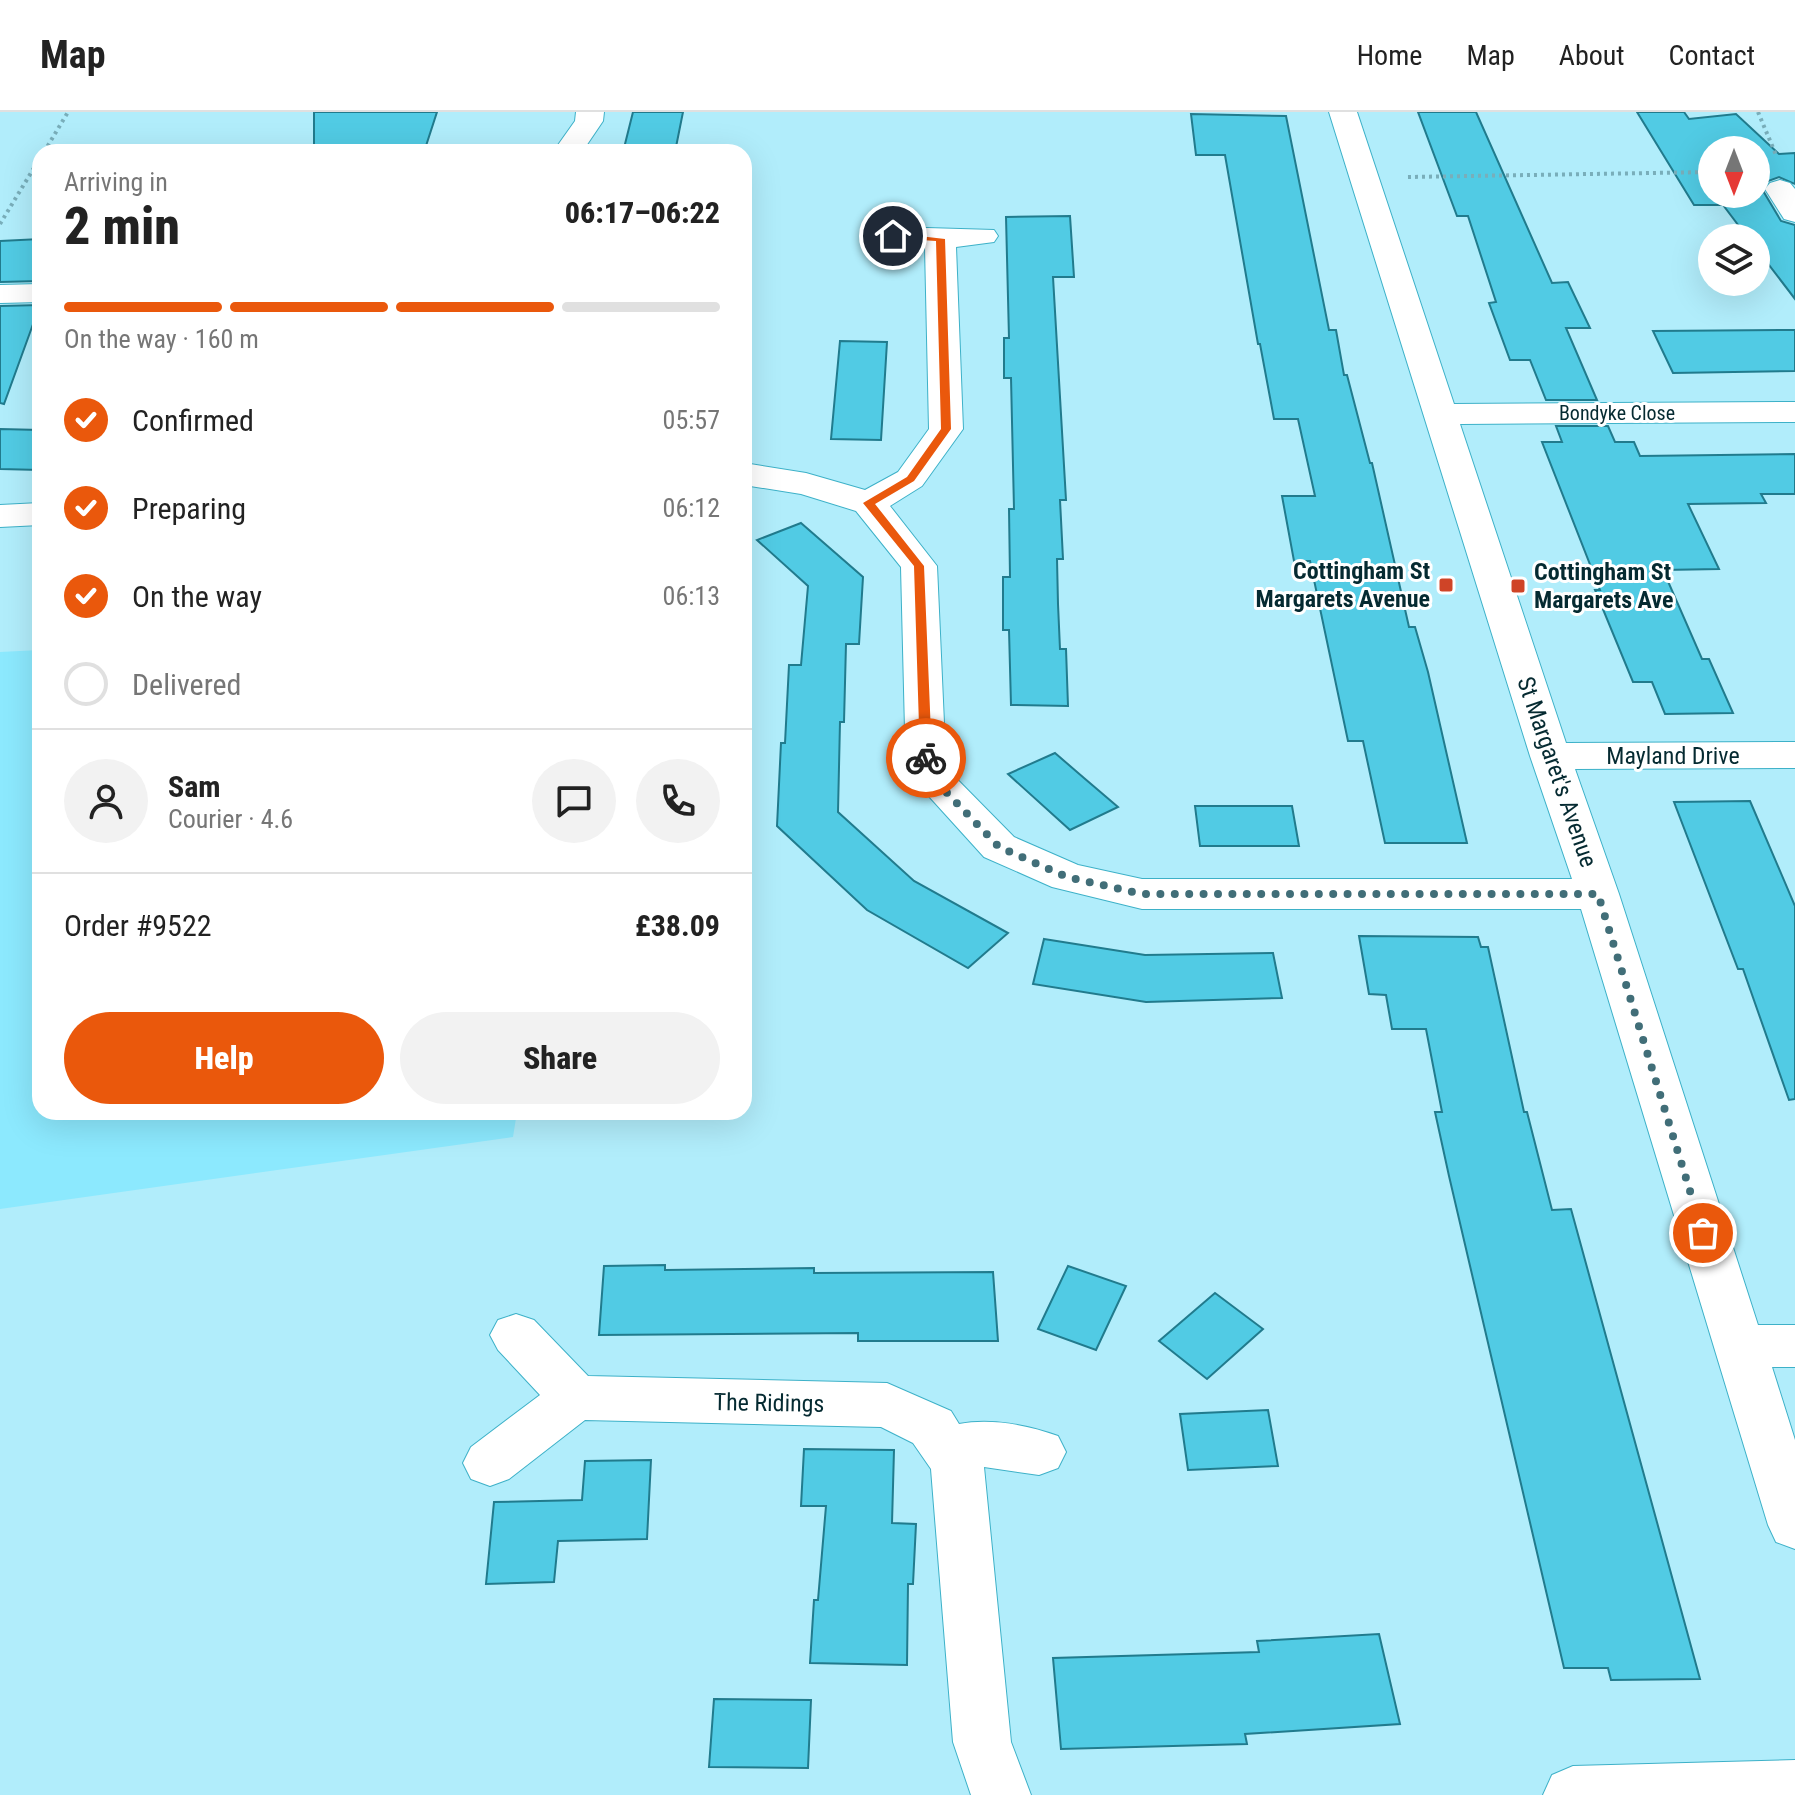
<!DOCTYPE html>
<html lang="en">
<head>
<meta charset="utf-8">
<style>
	:root { --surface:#fff; --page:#f2f2f2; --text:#222; --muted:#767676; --line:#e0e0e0; --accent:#ea580c }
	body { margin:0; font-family:"Roboto Condensed",sans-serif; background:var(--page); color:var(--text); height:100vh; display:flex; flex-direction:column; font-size:30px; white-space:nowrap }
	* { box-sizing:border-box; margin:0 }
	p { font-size:26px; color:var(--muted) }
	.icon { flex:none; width:44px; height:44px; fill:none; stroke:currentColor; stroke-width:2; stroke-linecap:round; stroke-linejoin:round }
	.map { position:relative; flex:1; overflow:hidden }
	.panel { position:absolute; left:32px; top:32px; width:720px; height:976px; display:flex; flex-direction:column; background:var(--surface); border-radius:24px; box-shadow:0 8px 32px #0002 }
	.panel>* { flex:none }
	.needle { width:52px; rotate:180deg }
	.buttons { position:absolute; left:1698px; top:24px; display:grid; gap:16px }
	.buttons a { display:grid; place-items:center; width:72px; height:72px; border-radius:50%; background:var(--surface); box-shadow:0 8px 32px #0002; font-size:40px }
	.pin { position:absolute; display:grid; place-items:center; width:68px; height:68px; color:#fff; margin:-34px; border:4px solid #fff; border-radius:50%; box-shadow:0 2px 8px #0007 }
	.courier { position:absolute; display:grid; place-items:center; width:80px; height:80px; margin:-40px; border:6px solid #ea580c; border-radius:50%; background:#fff; color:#222; box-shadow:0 2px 10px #0007 }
	.overview em { font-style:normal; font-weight:800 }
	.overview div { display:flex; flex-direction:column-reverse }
	.overview { display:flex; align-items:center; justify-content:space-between; height:136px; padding:0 32px }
	h1 { font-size:52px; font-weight:800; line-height:60px }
	.bar { display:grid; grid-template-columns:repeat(4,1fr); gap:12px 8px; align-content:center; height:96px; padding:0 32px }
	.bar i { height:10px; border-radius:6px; background:var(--line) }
	.bar .selected { background:var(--accent) }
	.bar p { grid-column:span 4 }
	.line { display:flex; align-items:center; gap:20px; padding:0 32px; border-top:2px solid var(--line) }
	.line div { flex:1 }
	.round { display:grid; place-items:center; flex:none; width:84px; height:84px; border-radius:42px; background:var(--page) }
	ol { padding:0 32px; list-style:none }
	li { display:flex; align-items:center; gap:24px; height:88px }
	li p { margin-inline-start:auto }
	li .icon { padding:8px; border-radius:50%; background:var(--accent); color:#fff; stroke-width:4 }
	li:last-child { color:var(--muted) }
	li i { width:44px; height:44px; border:4px solid var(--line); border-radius:50% }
	.button { display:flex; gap:16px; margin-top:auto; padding:16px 32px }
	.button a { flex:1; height:92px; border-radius:48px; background:var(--accent); color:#fff; font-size:32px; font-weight:800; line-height:92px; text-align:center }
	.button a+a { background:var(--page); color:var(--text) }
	header { display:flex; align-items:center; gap:48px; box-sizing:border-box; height:112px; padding:0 40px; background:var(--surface); border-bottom:2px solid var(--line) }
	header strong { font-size:38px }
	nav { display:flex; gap:44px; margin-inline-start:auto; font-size:28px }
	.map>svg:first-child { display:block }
	.built { fill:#8ce9fe }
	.building { fill:#51cbe4; stroke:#217b8d; stroke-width:2; fill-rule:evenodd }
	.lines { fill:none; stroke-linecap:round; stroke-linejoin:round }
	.street-casing { stroke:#3db1c8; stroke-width:2 }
	.path { stroke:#79aeba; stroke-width:4; stroke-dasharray:3 4; stroke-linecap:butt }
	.street { fill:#fff; fill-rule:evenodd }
	.route { fill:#ea580c }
	.done { stroke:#416e78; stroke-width:8; stroke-dasharray:0 14.4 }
	.poi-dot { fill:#cf4427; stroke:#fff; stroke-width:3 }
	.labels { text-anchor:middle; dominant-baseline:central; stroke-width:6; stroke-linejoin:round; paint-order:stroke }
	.far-street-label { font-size:20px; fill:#052a31; stroke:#fff }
	.poi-label { font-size:24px; font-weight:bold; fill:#052a31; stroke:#fff; text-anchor:end }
	.street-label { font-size:24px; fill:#052a31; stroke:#fff }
</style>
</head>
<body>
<header>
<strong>Map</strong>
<nav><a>Home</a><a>Map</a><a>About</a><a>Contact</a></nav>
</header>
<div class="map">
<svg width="1795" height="1683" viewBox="0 0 1795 1683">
	<rect width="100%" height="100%" fill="#b1edfb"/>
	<path class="built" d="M40,538V1000H517L513,1025L0,1097V540Z"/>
	<g class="building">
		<path d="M314,0H437L424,40H314Z"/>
		<path d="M633,0H683L675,40H623Z"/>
		<path d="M1418,0H1476L1552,171L1568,170L1590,216H1566L1597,288H1546L1530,248H1510L1489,191L1496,190L1468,104H1457Z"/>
		<path d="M1637,0H1684L1689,7L1736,2L1779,42L1795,41V72L1779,65L1768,69L1762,77L1781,109L1795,113V187L1756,136V126H1748L1723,93H1694ZM1712,38H1756V82H1712Z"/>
		<path d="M1191,2L1286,4L1329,218H1336L1344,263H1347L1370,351H1372L1409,515H1415L1428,560L1467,731H1385L1363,629H1348L1310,449H1294L1282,384H1315L1298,307H1274L1260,232H1258L1225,43H1196Z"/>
		<path d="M1070,104L1074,165H1053L1066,388H1060L1063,447H1057L1058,492L1060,537H1066L1068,594L1011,593L1009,518H1003V465H1010L1009,397H1014L1011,266H1004V226H1009L1006,105Z"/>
		<path d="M40,127V169L0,170V129Z"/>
		<path d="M40,193L4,292L0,291V194Z"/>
		<path d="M1795,218V259L1673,261L1653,219Z"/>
		<path d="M840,229L887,230L881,328L831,327Z"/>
		<path d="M1556,314H1608L1615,330H1634L1640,344L1795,342V382H1761L1766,391L1688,392L1719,457L1663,458L1702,547H1709L1733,601L1665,602L1652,570H1633L1595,478H1600L1542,330H1562Z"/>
		<path d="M0,317L40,318V358L0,357Z"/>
		<path d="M801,411L863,465L859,532H846L844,610H840L838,700L914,769L1008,821L968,856L867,798L777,714L781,631H785L789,553H801L808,474L757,428Z"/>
		<path d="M1055,641L1084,666L1118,695L1070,718L1008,662Z"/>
		<path d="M1750,689L1795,794V987L1789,988L1743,857H1738L1674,690Z"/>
		<path d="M1195,694H1292L1299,734H1200Z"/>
		<path d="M1359,824L1478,825L1481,835H1488L1524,1000H1527L1552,1098L1571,1097L1700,1567L1611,1568L1608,1556H1564L1449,1064L1435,1000H1442L1426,917H1392L1386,883L1369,882Z"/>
		<path d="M1044,827L1145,843L1273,841L1282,886L1146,890L1033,872Z"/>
		<path d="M665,1153V1158L814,1156V1161L993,1160L998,1229H858V1221L599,1223L604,1154Z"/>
		<path d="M1068,1154L1126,1174L1096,1238L1038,1217Z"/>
		<path d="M1215,1181L1263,1217L1207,1267L1159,1229Z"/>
		<path d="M1268,1298L1278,1354L1188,1358L1180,1302Z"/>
		<path d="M804,1337L894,1338L892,1411L916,1412L913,1472H908L907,1553L810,1551L814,1488H818L826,1394H801Z"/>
		<path d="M651,1348L647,1427L558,1429L554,1470L486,1472L494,1390L582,1388L585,1349Z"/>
		<path d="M1379,1522L1400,1612L1245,1622L1247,1632L1061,1637L1053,1546L1259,1540L1257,1529Z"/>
		<path d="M714,1587L811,1588L808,1656L709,1655Z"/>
	</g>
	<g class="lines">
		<defs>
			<g id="street">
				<path d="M576,0H604L603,9L582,40H553L575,9Z"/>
				<path d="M1329,0H1357L1454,292L1795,290V310L1460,312L1566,631L1795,630V656L1575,657L1619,782L1758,1213H1795V1255H1772L1795,1328V1437L1776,1430L1768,1413L1581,797H1142L1052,775L984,745L906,659L901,455L856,399L801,382L744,373V351L806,361L865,378L898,360L929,317L925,135L882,130L878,124L882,118L893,115L994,118L998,124L994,130L956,135L963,317L922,374L890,394L937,454L946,656L1014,725L1078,753L1142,767H1572L1530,644Z"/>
				<path d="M1780,68L1790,71L1795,77V110L1784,107L1765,77L1770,71Z"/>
				<path d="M40,172V190L0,191V173Z"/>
				<path d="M40,391V413L0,415V393Z"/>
				<path d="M516,1202L534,1208L588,1264L887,1271L951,1299L959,1312C991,1306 1028,1313 1058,1324L1066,1340L1058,1356L1039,1363L984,1355L1011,1630L1031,1683H971L953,1630L931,1357L913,1331L881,1315L585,1308L509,1367L490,1374L471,1367L463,1351L471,1335L540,1283L498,1238L490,1223L498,1208Z"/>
				<path d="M1795,1648V1683H1543L1552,1663L1573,1654Z"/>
			</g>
		</defs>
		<use href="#street" class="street-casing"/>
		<g class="path">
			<path d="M1758,0L1776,43"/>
			<path d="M44,40L68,0"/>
			<path d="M1408,65L1712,60"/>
			<path d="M0,112L40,46"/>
		</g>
		<use href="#street" class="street"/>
	</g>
	<path class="route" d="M893,121L945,127L951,317L914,369L875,392L924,454L932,646L926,650L920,646L914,454L863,391L907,365L941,317L936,129L890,126Z"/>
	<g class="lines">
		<path class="done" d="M926,646V659L999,735L1067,765L1142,782H1598L1703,1121"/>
	</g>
	<g class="poi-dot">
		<rect x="1438" y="465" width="16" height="16" rx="4"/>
		<rect x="1510" y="466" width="16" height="16" rx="4"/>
	</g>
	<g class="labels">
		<g class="far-street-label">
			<text x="1617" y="301">Bondyke Close</text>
		</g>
		<g class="poi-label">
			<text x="1430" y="459">Cottingham St<tspan x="1430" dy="28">Margarets Avenue</tspan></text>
			<text x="1534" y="460" text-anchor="start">Cottingham St<tspan x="1534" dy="28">Margarets Ave</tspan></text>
		</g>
		<g class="street-label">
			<text x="1673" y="644">Mayland Drive</text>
			<text transform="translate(1557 660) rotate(71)">St Margaret's Avenue</text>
			<text transform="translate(769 1291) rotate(1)">The Ridings</text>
		</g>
	</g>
</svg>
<div class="buttons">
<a><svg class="needle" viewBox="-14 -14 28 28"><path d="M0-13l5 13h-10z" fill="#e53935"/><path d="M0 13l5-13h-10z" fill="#767676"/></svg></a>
<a><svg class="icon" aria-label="layers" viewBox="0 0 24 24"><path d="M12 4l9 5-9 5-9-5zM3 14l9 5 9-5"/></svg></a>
</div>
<div class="pin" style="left:1703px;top:1121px;background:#ea580c"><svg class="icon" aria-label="bag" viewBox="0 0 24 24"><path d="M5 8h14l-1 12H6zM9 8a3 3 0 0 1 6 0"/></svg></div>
<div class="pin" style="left:893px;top:124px;background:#1f2937"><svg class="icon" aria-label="home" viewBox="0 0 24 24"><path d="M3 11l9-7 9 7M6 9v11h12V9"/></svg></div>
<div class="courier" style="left:926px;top:646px"><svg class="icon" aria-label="bike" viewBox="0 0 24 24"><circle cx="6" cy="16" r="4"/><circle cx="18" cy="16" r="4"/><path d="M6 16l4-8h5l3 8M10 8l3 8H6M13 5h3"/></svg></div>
<section class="panel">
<div class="overview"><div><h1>2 min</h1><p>Arriving in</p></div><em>06:17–06:22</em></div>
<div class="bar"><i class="selected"></i><i class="selected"></i><i class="selected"></i><i></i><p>On the way · 160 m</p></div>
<ol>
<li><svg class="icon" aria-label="check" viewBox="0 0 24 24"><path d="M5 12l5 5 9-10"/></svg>Confirmed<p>05:57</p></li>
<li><svg class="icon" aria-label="check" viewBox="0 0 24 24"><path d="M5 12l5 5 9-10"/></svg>Preparing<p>06:12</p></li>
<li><svg class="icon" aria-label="check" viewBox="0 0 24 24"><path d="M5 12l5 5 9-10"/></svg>On the way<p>06:13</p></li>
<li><i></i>Delivered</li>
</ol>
<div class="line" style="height:144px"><a class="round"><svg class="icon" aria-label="person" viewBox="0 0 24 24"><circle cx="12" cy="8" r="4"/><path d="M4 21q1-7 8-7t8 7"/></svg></a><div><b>Sam</b><p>Courier · 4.6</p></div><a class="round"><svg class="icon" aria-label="chat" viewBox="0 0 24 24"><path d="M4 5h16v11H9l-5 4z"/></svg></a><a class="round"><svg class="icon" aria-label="phone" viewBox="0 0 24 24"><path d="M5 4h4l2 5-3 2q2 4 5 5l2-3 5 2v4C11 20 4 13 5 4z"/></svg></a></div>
<div class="line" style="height:104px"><div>Order #9522</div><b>£38.09</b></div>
<div class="button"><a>Help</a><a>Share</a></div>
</section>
</div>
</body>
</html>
